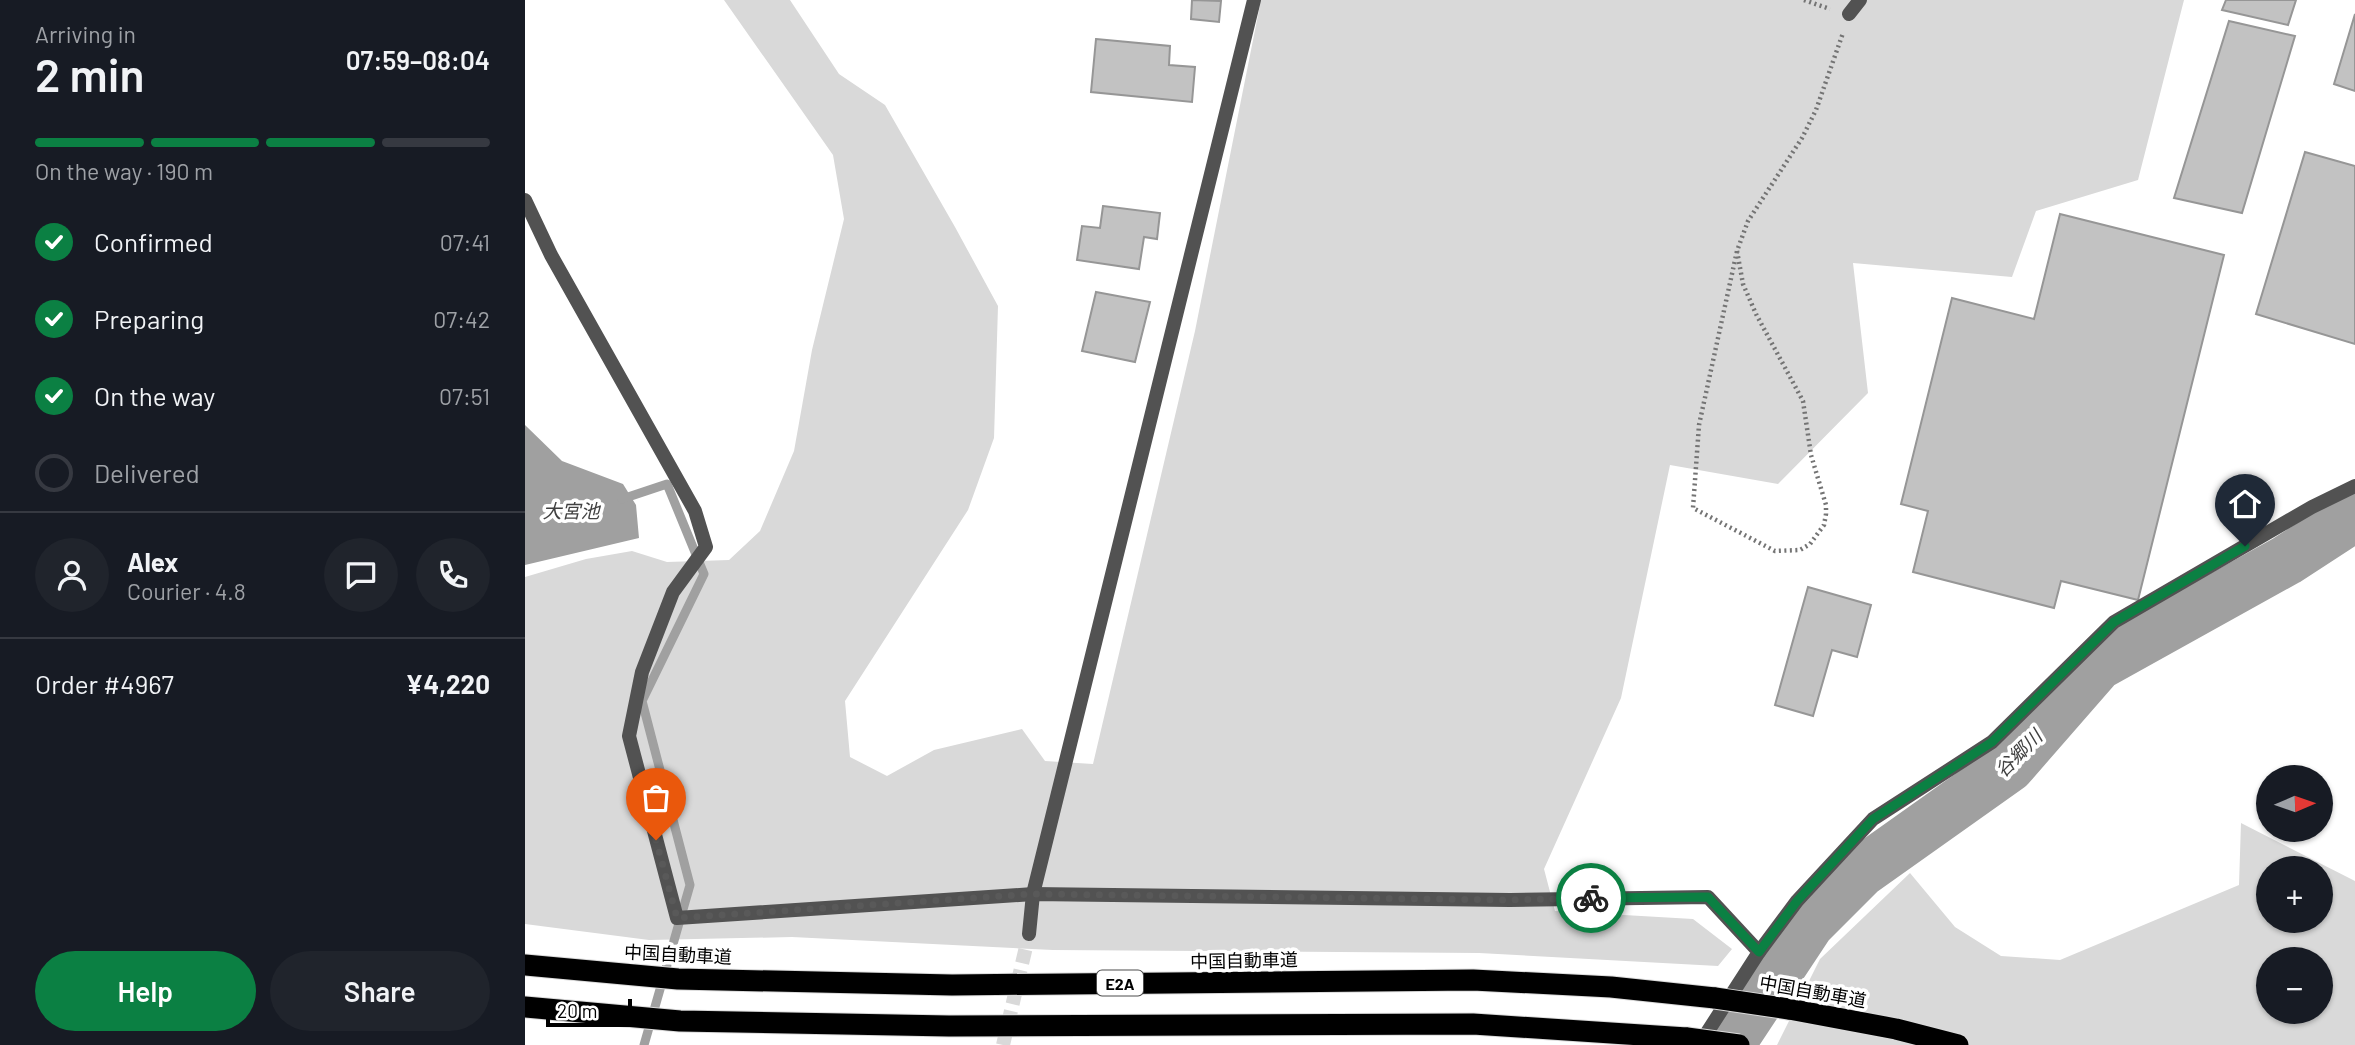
<!DOCTYPE html>
<html lang="en">
<head>
<meta charset="utf-8">
<style>
	:root { --surface:#171b24; --page:#20242c; --text:#f1f3f6; --muted:#9ea1a6; --line:#363941; --accent:#0b8043 }
	body { margin:0; font-family:Barlow,"Noto Sans JP",sans-serif; background:var(--page); color:var(--text); height:100vh; display:flex; flex-direction:column; font-size:26px; white-space:nowrap }
	* { box-sizing:border-box; margin:0 }
	p { font-size:23px; color:var(--muted) }
	.icon { flex:none; width:38px; height:38px; fill:none; stroke:currentColor; stroke-width:2; stroke-linecap:round; stroke-linejoin:round }
	.map { position:relative; flex:1; overflow:hidden }
	.details { display:flex; flex-direction:column; background:var(--surface); width:525px }
	.details>* { flex:none }
	.needle { width:46px; rotate:88deg }
	.controls { position:absolute; left:1731px; top:765px; display:grid; gap:14px }
	.controls a { display:grid; place-items:center; width:77px; height:77px; border-radius:50%; background:var(--surface); box-shadow:0 2px 5px #0004; font-size:35px }
	.scale { position:absolute; left:21px; bottom:18px; width:86px; box-sizing:border-box; padding-left:7px; border:4px solid #000; border-top:0; font-size:19px; line-height:24px; white-space:nowrap; color:#000; -webkit-text-stroke:5px #fff; paint-order:stroke }
	.pin { position:absolute; display:grid; place-items:center; width:60px; height:60px; color:#fff; margin:-72px -30px; border-radius:50% 50% 50% 0; rotate:-45deg; box-shadow:0 0 7px #0007 }
	.pin .icon { rotate:45deg }
	.courier { position:absolute; display:grid; place-items:center; width:70px; height:70px; margin:-35px; border:5px solid #0b8043; border-radius:50%; background:#fff; color:#222; box-shadow:0 2px 9px #0007 }
	.overview em { font-style:normal; font-weight:600 }
	.overview div { display:flex; flex-direction:column-reverse }
	.overview { display:flex; align-items:center; justify-content:space-between; height:119px; padding:0 35px }
	h1 { font-size:46px; font-weight:600; line-height:52px }
	.bar { display:grid; grid-template-columns:repeat(4,1fr); gap:10px 7px; align-content:center; height:84px; padding:0 35px }
	.bar i { height:9px; border-radius:5px; background:var(--line) }
	.bar .selected { background:var(--accent) }
	.bar p { grid-column:span 4 }
	.line { display:flex; align-items:center; gap:18px; padding:0 35px; border-top:2px solid var(--line) }
	.line div { flex:1 }
	.round { display:grid; place-items:center; flex:none; width:74px; height:74px; border-radius:37px; background:var(--page) }
	ol { padding:0 35px; list-style:none }
	li { display:flex; align-items:center; gap:21px; height:77px }
	li p { margin-inline-start:auto }
	li .icon { padding:7px; border-radius:50%; background:var(--accent); color:#fff; stroke-width:4 }
	li:last-child { color:var(--muted) }
	li i { width:38px; height:38px; border:4px solid var(--line); border-radius:50% }
	.cta { display:flex; gap:14px; margin-top:auto; padding:14px 35px }
	.cta a { flex:1; height:80px; border-radius:42px; background:var(--accent); color:#fff; font-size:28px; font-weight:600; line-height:80px; text-align:center }
	.cta a+a { background:var(--page); color:var(--text) }
	main { display:flex; flex:1; min-height:0 }
	.map>svg:first-child { display:block }
	.green { fill:#d9d9d9; fill-rule:evenodd }
	.water { fill:#a0a0a0 }
	.lines { fill:none; stroke-linecap:round; stroke-linejoin:round }
	.stream { stroke:#a0a0a0; stroke-width:9 }
	.river { stroke:#a0a0a0; stroke-width:51 }
	.building { fill:#c2c2c2; stroke:#969696; stroke-width:2 }
	.street-tunnel { stroke:#d9d9d9; stroke-width:14; stroke-dasharray:14 7; stroke-linecap:butt }
	.highway-casing { stroke:#dbdbdb; stroke-width:23 }
	.path { stroke:#747474; stroke-width:4.5; stroke-dasharray:2 3.5; stroke-linecap:butt }
	.street { stroke:#525252; stroke-width:14 }
	.highway { stroke:#000; stroke-width:21 }
	.highway-bridge-casing { stroke:#dbdbdb; stroke-width:23; stroke-linecap:butt }
	.highway-bridge { stroke:#000; stroke-width:21 }
	.done { stroke:#595959; stroke-width:7; stroke-dasharray:0 12.6 }
	.route { stroke:#0b8043; stroke-width:9 }
	.labels { text-anchor:middle; dominant-baseline:central; stroke-width:7; stroke-linejoin:round; paint-order:stroke }
	.shield { fill:#fff; stroke:#4c4c4c; stroke-width:2 }
	.shield-label { font-size:16px; font-weight:bold; fill:#000 }
	.street-label { font-size:18px; fill:#000; stroke:#fff }
	.water-label { font-size:19px; font-style:italic; fill:#414141; stroke:#fff }
</style>
</head>
<body>
<main>
<section class="details">
<div class="overview"><div><h1>2 min</h1><p>Arriving in</p></div><em>07:59–08:04</em></div>
<div class="bar"><i class="selected"></i><i class="selected"></i><i class="selected"></i><i></i><p>On the way · 190 m</p></div>
<ol>
<li><svg class="icon" aria-label="check" viewBox="0 0 24 24"><path d="M5 12l5 5 9-10"/></svg>Confirmed<p>07:41</p></li>
<li><svg class="icon" aria-label="check" viewBox="0 0 24 24"><path d="M5 12l5 5 9-10"/></svg>Preparing<p>07:42</p></li>
<li><svg class="icon" aria-label="check" viewBox="0 0 24 24"><path d="M5 12l5 5 9-10"/></svg>On the way<p>07:51</p></li>
<li><i></i>Delivered</li>
</ol>
<div class="line" style="height:126px"><a class="round"><svg class="icon" aria-label="person" viewBox="0 0 24 24"><circle cx="12" cy="8" r="4"/><path d="M4 21q1-7 8-7t8 7"/></svg></a><div><b>Alex</b><p>Courier · 4.8</p></div><a class="round"><svg class="icon" aria-label="chat" viewBox="0 0 24 24"><path d="M4 5h16v11H9l-5 4z"/></svg></a><a class="round"><svg class="icon" aria-label="phone" viewBox="0 0 24 24"><path d="M5 4h4l2 5-3 2q2 4 5 5l2-3 5 2v4C11 20 4 13 5 4z"/></svg></a></div>
<div class="line" style="height:91px"><div>Order #4967</div><b>¥4,220</b></div>
<div class="cta"><a>Help</a><a>Share</a></div>
</section>
<div class="map">
<svg width="1830" height="1045" viewBox="0 0 1830 1045">
	<rect width="100%" height="100%" fill="#fff"/>
	<g class="green">
		<path d="M199,0H265L314,74L360,105L430,227L473,306L469,438L443,510L320,701L325,757L362,776L409,750L497,729L520,761L568,764L670,331L736,0H1659L1613,180L1511,211L1487,277L1328,263L1343,393L1253,484L1145,465L1096,698L1019,869L1030,911L1168,919L1207,949L1193,966L954,953L528,950L267,937L124,940L0,924V577L61,559L107,551L142,562L204,560L235,531L269,451L287,350L319,219L308,155Z"/>
		<path d="M1716,823L1830,881V1045H1252L1295,959L1385,873L1430,927L1476,956L1535,960L1714,885ZM1743,868H1796V920H1743ZM1743,959H1796V1012H1743Z"/>
	</g>
	<path class="water" d="M0,425L37,461L98,484L111,505L114,538L0,565Z"/>
	<g class="lines">
		<path class="stream" d="M97,499L142,484L179,574L117,701L165,885L119,1045"/>
		<path class="river" d="M1204,1045L1284,924L1336,872L1484,767L1573,665L1762,560L1830,516"/>
	</g>
	<g class="building">
		<path d="M667,0L696,1L694,22L666,19Z"/>
		<path d="M1701,0H1771L1763,25L1697,10Z"/>
		<path d="M1830,14V91L1809,84Z"/>
		<path d="M1704,21L1770,36L1717,213L1649,198Z"/>
		<path d="M571,39L645,46L644,65L670,67L667,102L566,92Z"/>
		<path d="M1780,152L1830,166V344L1731,314Z"/>
		<path d="M578,206L635,213L632,239L619,237L614,269L552,260L557,226L575,228Z"/>
		<path d="M1535,214L1699,255L1613,600L1536,581L1529,608L1388,572L1403,511L1376,504L1427,298L1509,319Z"/>
		<path d="M571,292L625,302L610,362L557,351Z"/>
		<path d="M1283,587L1346,605L1332,657L1307,650L1288,716L1250,705Z"/>
	</g>
	<g class="lines">
		<path class="street-tunnel" d="M478,1045L504,934"/>
		<defs>
			<g id="highway">
				<path d="M0,965L153,979L427,985L948,980L1086,987L1190,998"/>
				<path d="M0,1007L155,1021L424,1026L948,1024L1162,1038"/>
				<path d="M1264,1009L1371,1029L1433,1045"/>
			</g>
		</defs>
		<use href="#highway" class="highway-casing"/>
		<g class="path">
			<path d="M1279,0L1305,9"/>
			<path d="M1212,251L1218,284L1231,314L1278,401L1286,455L1301,505V514L1299,525L1285,544L1275,550L1250,551L1168,508L1174,425L1212,251L1223,221L1277,138L1291,110L1318,33"/>
		</g>
		<g class="street">
			<path d="M1324,14L1335,0"/>
			<path d="M0,200L26,255L170,511L181,547L148,592L117,672L104,736L152,918L508,894L985,900L1183,897L1234,952L1174,1045"/>
			<path d="M504,934L508,894L729,0"/>
			<path d="M1234,952L1272,901L1348,819L1467,742L1589,622L1787,507L1830,486"/>
		</g>
		<use href="#highway" class="highway"/>
		<defs>
			<g id="highway-bridge">
				<path d="M1190,998L1264,1009"/>
				<path d="M1162,1038L1214,1045"/>
			</g>
		</defs>
		<use href="#highway-bridge" class="highway-bridge-casing"/>
		<use href="#highway-bridge" class="highway-bridge"/>
	</g>
	<g class="lines">
		<path class="done" d="M131,840L152,918L508,894L985,900L1066,898"/>
		<path class="route" d="M1066,898L1183,897L1234,952L1272,901L1348,819L1467,742L1589,622L1720,546"/>
	</g>
	<g class="labels">
		<rect class="shield" x="572" y="970.5" width="46" height="25" rx="5"/>
		<g class="shield-label">
			<text x="595" y="983">E2A</text>
		</g>
		<g class="street-label">
			<text transform="translate(153 954) rotate(3)">中国自動車道</text>
			<text transform="translate(719 960) rotate(-1)">中国自動車道</text>
			<text transform="translate(1288 991) rotate(10)">中国自動車道</text>
		</g>
		<g class="water-label">
			<text x="46" y="510">大宮池</text>
			<text transform="translate(1493 753) rotate(-45)">谷郷川</text>
		</g>
	</g>
</svg>
<div class="controls">
<a><svg class="needle" viewBox="-14 -14 28 28"><path d="M0-13l5 13h-10z" fill="#e53935"/><path d="M0 13l5-13h-10z" fill="#9ea1a6"/></svg></a>
<a>+</a>
<a>−</a>
</div>
<div class="scale">20 m</div>
<div class="pin" style="left:131px;top:840px;background:#ea580c"><svg class="icon" aria-label="bag" viewBox="0 0 24 24"><path d="M5 8h14l-1 12H6zM9 8a3 3 0 0 1 6 0"/></svg></div>
<div class="pin" style="left:1720px;top:546px;background:#1f2937"><svg class="icon" aria-label="home" viewBox="0 0 24 24"><path d="M3 11l9-7 9 7M6 9v11h12V9"/></svg></div>
<div class="courier" style="left:1066px;top:898px"><svg class="icon" aria-label="bike" viewBox="0 0 24 24"><circle cx="6" cy="16" r="4"/><circle cx="18" cy="16" r="4"/><path d="M6 16l4-8h5l3 8M10 8l3 8H6M13 5h3"/></svg></div>
</div>
</main>
</body>
</html>
